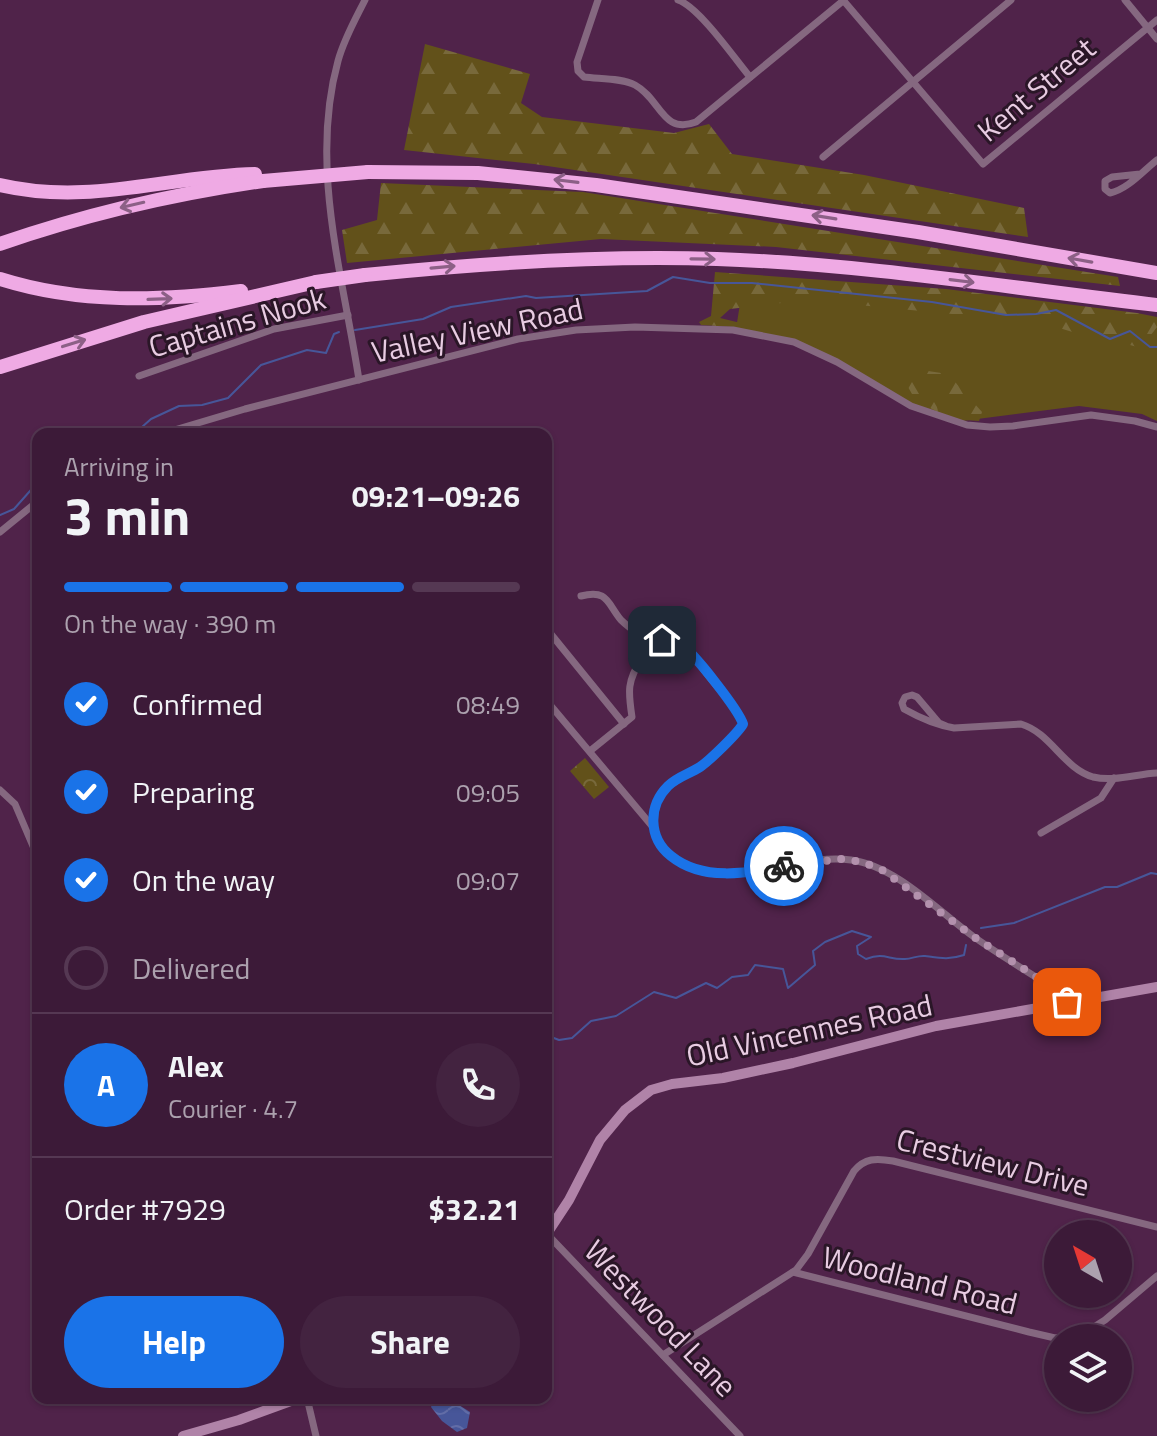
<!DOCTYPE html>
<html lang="en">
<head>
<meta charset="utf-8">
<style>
	:root { --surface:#3c1a38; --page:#432340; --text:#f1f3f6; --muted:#aca1ae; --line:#553853; --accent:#1a73e8 }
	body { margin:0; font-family:"Titillium Web",sans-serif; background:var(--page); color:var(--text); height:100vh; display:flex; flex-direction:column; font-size:30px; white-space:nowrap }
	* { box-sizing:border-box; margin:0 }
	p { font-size:26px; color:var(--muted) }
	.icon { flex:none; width:44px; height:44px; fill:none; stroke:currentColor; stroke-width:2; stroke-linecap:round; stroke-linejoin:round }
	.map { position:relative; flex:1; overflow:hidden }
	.drawer { position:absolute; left:32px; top:428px; width:520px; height:976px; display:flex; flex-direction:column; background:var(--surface); border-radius:16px; box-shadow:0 2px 6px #0004,0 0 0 2px var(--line) }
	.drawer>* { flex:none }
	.needle { width:52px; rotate:321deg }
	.buttons { position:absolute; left:1044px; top:1220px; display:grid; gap:16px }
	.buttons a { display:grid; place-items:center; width:88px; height:88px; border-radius:50%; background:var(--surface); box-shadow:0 2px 6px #0004,0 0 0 2px var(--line); font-size:40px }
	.pin { position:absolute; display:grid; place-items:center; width:68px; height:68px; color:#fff; margin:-34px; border-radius:16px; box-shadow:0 4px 12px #0006 }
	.courier { position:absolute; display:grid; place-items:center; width:80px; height:80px; margin:-40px; border:6px solid #1a73e8; border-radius:50%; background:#fff; color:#222; box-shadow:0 2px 10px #0007 }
	.summary em { font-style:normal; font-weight:700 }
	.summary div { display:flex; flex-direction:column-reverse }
	.summary { display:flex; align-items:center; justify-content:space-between; height:136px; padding:0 32px }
	h1 { font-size:52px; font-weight:700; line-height:60px }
	.bar { display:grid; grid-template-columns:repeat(4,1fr); gap:12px 8px; align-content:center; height:96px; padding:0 32px }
	.bar i { height:10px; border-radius:6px; background:var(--line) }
	.bar .active { background:var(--accent) }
	.bar p { grid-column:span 4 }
	.line { display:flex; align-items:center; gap:20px; padding:0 32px; border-top:2px solid var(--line) }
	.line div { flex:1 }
	.round { display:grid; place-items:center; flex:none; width:84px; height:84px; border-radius:42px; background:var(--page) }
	ol { padding:0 32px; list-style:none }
	li { display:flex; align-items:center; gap:24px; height:88px }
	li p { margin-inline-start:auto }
	li .icon { padding:8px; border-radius:50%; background:var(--accent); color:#fff; stroke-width:4 }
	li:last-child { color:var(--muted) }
	li i { width:44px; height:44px; border:4px solid var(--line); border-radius:50% }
	.primary-button { display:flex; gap:16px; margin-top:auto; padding:16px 32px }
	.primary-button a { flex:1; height:92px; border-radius:48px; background:var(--accent); color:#fff; font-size:32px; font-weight:700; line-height:92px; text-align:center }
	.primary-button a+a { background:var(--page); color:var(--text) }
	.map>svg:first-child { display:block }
	.grass { fill:#62511a }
	.forest { fill:url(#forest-firs) }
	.park { fill:url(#park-crowns) }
	.water { fill:url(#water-waves) }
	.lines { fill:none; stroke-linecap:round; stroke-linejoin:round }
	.stream { stroke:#475699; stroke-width:2 }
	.street { stroke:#856880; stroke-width:7 }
	.secondary { stroke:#b083a8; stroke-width:10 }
	.highway { stroke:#efaae4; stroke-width:14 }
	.highway-bridge { stroke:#efaae4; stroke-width:14 }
	.oneway { stroke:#8c6086 }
	.done { stroke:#b391ad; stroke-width:8; stroke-dasharray:0 14.4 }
	.route { stroke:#1a73e8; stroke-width:10 }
	.labels { text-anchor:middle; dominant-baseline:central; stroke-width:6; stroke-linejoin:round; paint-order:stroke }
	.street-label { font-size:30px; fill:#e8cce2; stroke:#2a1627 }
</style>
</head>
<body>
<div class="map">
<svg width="1157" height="1436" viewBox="0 0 1157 1436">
	<defs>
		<pattern id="forest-firs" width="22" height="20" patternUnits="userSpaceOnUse" patternTransform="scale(2)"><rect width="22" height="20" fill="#62511a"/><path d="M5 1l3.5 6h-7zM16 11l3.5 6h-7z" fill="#78693b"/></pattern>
		<pattern id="park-crowns" width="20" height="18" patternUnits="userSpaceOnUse" patternTransform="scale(2)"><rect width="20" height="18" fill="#62511a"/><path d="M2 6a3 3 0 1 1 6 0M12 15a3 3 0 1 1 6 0" fill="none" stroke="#78693b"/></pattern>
		<pattern id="water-waves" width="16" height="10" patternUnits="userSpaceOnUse" patternTransform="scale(2)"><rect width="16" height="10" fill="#475699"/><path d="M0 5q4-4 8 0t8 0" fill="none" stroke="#626da7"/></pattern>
	</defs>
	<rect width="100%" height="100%" fill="#50234a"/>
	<path class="grass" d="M744,278L1157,322V421L1142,414L1079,406L962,421L912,404L794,340L736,329Z"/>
	<g class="forest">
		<path d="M425,44L530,74L521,103L542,117L674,133L709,124L732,154L864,175L1024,208L1028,237L534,164L404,150Z"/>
		<path d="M381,183L583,192L1118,277L1120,286L776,247L601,239L347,263L342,230L377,220Z"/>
		<path d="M715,272L946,289L1137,313L1157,317V327L1141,348L1130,345L1109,347L1091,341L1079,334L1043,323H1031L1017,317L996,319L971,313L955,323L952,314L807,300L730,309L720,318L749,325L748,328L701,325L699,322L711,316Z"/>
		<path d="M928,371L948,374L982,412L979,421L965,420L946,413L934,388L938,412L916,401L908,387L914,372Z"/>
	</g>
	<path class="park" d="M585,758L609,787L594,799L570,771Z"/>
	<path class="water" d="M435,1398H448L470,1412L467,1428L457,1432L442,1421L431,1407Z"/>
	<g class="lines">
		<g class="stream">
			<path d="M355,330L423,319L451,307L526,296L536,298L647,291L673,277L710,283H752L932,302L1006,315L1036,314L1056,310L1110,339L1130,331L1150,347H1157"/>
			<path d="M103,434H108"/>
			<path d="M119,434L142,427L151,419L179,406L202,405L228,398L261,365L307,350L326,353L334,334L339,332"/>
			<path d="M0,515L14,509L38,482"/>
			<path d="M981,928L1014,923L1105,887H1117L1151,873L1157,874"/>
			<path d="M546,1035L559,1040L572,1038L591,1021L616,1016L654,992L676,998L706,983L717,988L732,977L748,975L755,965L783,969L788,988L815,965L813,951L825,942L852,931L871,937L857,946L858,954L866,959C885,952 888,960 905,959C912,959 918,955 925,956C940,958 949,960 964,955L966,945"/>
		</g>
		<g class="street">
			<path d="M598,0L577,62L578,71L584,77C599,79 622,78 635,85C661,99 662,135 696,122L844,0"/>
			<path d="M678,0C699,7 735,59 750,77"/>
			<path d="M843,0L983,164L1157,20"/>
			<path d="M1125,0L1157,39"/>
			<path d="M823,157L1011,0"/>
			<path d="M1140,174L1112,177L1105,181V189L1110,193C1128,189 1143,171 1157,160"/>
			<path d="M139,376L274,329L348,315"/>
			<path d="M359,380C343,276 309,166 338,61C344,39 355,20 365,0"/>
			<path d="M161,434L245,409L518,339L576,330L635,327L733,330L794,342L837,362L911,406L967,425L990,427L1013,426L1091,415L1135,421L1157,427"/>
			<path d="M0,532L38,501"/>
			<path d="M581,596C608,589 607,603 621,620C630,629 643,637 653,645"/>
			<path d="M546,628L624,724"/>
			<path d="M546,700L652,826"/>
			<path d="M946,726L939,723L917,697L912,695L905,697L902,703L904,709C920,718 935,725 954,728L1021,724C1051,733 1063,768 1093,777C1114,782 1136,774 1157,773"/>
			<path d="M590,751L632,717C628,691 627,681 642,658C670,616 695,660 715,684C725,696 739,709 743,724C738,733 710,760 700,766C680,780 655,787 653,816C652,831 658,845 668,854C721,901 793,851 851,860C896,866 938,911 974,937C1004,958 1035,976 1066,996L1067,1002"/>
			<path d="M0,790L15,804L38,858"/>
			<path d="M1041,833L1101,798L1114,778"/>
			<path d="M547,1234L740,1436"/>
			<path d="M793,1272L1029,1332L1055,1338L1083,1334L1105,1320L1157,1276"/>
			<path d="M663,1355L796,1270L808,1254L854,1171C865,1158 876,1158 893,1161L1157,1227"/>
			<path d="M307,1398L316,1436"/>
		</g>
		<g class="secondary">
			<path d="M546,1235L569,1200L600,1140L625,1110L651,1090L672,1084L723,1078L793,1063L936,1026L1157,987"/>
			<path d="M183,1436L239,1420L299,1398"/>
		</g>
		<g class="highway">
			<path d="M368,172L478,173L596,185L918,232L1157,273"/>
			<path d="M0,185C90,206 166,176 255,174"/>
			<path d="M0,244C86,214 173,194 263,181"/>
			<path d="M365,275C482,263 599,255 717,259C864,264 1011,288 1157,305"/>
			<path d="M0,279C79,304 160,301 241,291"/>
			<path d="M0,367L144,322L316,282"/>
		</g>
		<g class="highway-bridge">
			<path d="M263,181L368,172"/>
			<path d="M316,282L365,275"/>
		</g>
	</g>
	<defs><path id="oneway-shaft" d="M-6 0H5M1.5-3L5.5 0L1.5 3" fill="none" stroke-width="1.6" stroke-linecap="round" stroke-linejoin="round" transform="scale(2)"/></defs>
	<g class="oneway">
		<use href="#oneway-shaft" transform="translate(566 181) rotate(-173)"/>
		<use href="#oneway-shaft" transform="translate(132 205) rotate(167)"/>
		<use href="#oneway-shaft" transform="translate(824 217) rotate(-171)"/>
		<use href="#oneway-shaft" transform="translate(703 259) rotate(1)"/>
		<use href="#oneway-shaft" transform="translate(1080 260) rotate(-170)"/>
		<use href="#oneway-shaft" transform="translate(443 267) rotate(-5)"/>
		<use href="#oneway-shaft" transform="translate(962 281) rotate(7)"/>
		<use href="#oneway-shaft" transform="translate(160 299) rotate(-2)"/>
		<use href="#oneway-shaft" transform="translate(74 343) rotate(-17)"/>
	</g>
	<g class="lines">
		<path class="done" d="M784,866L841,859L862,862L881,869L974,937L1066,996L1067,1002"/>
		<path class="route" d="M662,640C668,641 674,641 680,644C693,651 739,711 743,724C738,733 709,761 700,767C689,774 677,777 668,786C648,806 648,838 671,856C703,882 748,873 784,866"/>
	</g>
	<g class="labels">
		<g class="street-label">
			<text transform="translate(1036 89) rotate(-40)">Kent Street</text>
			<text transform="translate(237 322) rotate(-16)">Captains Nook</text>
			<text transform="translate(477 330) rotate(-12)">Valley View Road</text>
			<text transform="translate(809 1030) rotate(-12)">Old Vincennes Road</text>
			<text transform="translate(993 1162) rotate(14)">Crestview Drive</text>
			<text transform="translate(920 1280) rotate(14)">Woodland Road</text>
			<text transform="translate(661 1318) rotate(46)">Westwood Lane</text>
		</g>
	</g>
</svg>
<div class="buttons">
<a><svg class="needle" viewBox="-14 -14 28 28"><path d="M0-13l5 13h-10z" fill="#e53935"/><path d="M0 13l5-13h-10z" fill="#aca1ae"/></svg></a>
<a><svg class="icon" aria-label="layers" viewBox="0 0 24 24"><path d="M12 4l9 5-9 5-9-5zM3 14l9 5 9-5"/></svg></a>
</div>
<div class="pin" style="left:1067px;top:1002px;background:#ea580c"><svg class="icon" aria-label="bag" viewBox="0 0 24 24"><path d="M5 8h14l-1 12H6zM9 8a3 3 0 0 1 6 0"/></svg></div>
<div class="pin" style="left:662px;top:640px;background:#1f2937"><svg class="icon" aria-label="home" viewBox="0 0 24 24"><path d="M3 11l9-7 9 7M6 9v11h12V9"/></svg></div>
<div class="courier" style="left:784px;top:866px"><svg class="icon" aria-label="bike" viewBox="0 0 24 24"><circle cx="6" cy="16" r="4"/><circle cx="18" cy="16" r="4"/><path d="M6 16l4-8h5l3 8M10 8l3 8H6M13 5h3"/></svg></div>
<section class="drawer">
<div class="summary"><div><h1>3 min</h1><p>Arriving in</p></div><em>09:21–09:26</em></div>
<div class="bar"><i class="active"></i><i class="active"></i><i class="active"></i><i></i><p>On the way · 390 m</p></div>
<ol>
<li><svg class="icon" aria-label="check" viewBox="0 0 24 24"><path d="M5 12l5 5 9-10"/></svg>Confirmed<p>08:49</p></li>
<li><svg class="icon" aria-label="check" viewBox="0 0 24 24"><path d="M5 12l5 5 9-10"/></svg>Preparing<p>09:05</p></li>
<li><svg class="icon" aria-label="check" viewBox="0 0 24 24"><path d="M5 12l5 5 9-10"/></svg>On the way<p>09:07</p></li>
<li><i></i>Delivered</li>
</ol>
<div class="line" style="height:144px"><b class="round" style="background:var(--accent);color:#fff">A</b><div><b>Alex</b><p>Courier · 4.7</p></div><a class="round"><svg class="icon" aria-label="phone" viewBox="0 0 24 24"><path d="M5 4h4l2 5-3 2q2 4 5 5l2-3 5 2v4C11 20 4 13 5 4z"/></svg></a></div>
<div class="line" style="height:104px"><div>Order #7929</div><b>$32.21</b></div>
<div class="primary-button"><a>Help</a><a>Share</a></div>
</section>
</div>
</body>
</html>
